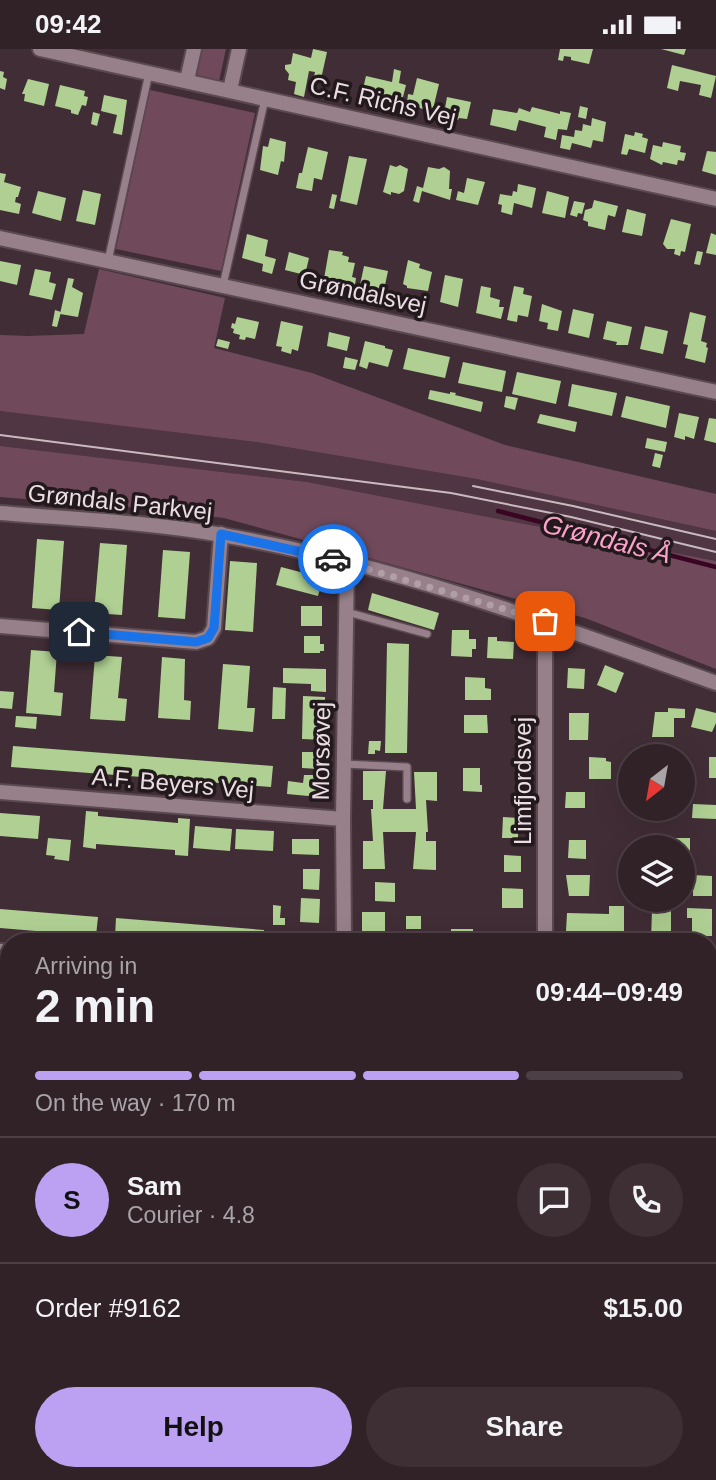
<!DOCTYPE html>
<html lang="en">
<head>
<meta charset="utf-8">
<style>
	:root { --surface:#312228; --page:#3d2f34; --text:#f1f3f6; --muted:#a8a4a8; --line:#4c3f45; --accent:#bca0f2 }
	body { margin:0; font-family:Arial,sans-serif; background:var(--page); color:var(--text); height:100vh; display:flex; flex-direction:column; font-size:26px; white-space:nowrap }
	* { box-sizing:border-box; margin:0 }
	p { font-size:23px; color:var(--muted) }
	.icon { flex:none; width:38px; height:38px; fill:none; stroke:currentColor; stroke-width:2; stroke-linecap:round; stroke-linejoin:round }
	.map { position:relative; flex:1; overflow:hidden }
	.details { position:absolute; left:0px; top:884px; width:718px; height:548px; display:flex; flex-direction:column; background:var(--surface); border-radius:28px 28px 0 0; box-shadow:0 7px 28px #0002,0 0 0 2px var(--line) }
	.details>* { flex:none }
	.needle { width:46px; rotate:211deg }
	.controls { position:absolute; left:618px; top:695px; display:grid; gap:14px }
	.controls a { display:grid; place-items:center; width:77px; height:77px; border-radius:50%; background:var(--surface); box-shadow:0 7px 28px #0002,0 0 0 2px var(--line); font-size:35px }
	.pin { position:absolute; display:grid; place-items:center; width:60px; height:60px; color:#fff; margin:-30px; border-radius:14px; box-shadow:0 4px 10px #0006 }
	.courier { position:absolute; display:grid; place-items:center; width:70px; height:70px; margin:-35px; border:5px solid #1a73e8; border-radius:50%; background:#fff; color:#222; box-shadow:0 2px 9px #0007 }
	.overview em { font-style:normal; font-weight:700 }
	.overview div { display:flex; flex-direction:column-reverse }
	.overview { display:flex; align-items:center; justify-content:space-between; height:119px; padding:0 35px }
	h1 { font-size:46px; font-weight:700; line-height:52px }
	.bar { display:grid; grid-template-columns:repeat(4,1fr); gap:10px 7px; align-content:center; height:84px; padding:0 35px }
	.bar i { height:9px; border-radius:5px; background:var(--line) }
	.bar .on { background:var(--accent) }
	.bar p { grid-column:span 4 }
	.line { display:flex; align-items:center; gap:18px; padding:0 35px; border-top:2px solid var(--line) }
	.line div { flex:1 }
	.round { display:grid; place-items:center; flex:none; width:74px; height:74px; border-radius:37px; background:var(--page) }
	.action { display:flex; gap:14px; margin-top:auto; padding:14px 35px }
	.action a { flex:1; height:80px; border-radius:42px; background:var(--accent); color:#111; font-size:28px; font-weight:700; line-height:80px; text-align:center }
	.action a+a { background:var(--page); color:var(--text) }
	.status { display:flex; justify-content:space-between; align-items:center; height:49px; padding:0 35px; background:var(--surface); direction:ltr }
	.status svg { height:19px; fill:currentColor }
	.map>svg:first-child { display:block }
	.built { fill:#503642 }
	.green { fill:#704a5b }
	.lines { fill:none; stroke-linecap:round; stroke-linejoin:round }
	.stream { stroke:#3a0423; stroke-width:4.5 }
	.building { fill:#b0d093 }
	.lane-casing { stroke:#5a4950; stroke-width:10 }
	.street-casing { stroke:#5a4950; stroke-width:18 }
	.primary-casing { stroke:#5a4950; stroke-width:21 }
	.lane { stroke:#97808a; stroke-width:7 }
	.street { stroke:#97808a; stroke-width:14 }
	.primary { stroke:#bd7f9c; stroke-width:18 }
	.tram { stroke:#c9bac0; stroke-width:2 }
	.done { stroke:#b09fa6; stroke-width:7; stroke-dasharray:0 12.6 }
	.route { stroke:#1a73e8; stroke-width:9 }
	.labels { text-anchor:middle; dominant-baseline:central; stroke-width:7; stroke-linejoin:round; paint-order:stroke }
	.street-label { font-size:24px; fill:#ebdde3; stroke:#22191c }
	.water-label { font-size:26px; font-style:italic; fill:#fba1ca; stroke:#22191c }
</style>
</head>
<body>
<div class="status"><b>09:42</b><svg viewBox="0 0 49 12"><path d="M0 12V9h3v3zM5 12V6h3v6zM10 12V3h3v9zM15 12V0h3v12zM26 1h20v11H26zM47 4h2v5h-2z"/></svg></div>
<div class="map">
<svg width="716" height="1431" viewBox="0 0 716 1431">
	<rect width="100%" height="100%" fill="#412d36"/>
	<path class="built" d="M0,362L257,393L477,430L716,482V512L307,433L0,397Z"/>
	<g class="green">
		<path d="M201,0H226L219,32L195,26Z"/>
		<path d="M150,41L255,64L221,222L116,200Z"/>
		<path d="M99,220L225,249L214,299L312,324L505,396L716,445V482L477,430L257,393L0,362V286L28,287L84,285Z"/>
		<path d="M0,397L307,433L716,512V620L585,569L224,469L139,459L0,448Z"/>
	</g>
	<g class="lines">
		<path class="stream" d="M498,462L716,518"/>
	</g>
	<g class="building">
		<path d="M313,0L327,3L321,30L314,28L315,23L309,22L304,48L294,45L296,33L288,31L289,25L285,20V16L291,15L293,4L311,9Z"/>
		<path d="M560,0H593L589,15L571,11V8L564,7L563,12L558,11Z"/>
		<path d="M661,0H686L684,6Z"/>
		<path d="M672,16L716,27L711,49L699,46L701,36L680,32L678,42L667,39Z"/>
		<path d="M394,20L401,22L399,34L406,36L403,48L390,47L388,54L379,52L378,55L361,48L366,27L392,33Z"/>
		<path d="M0,22L4,23L3,28L7,30L5,41L0,39Z"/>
		<path d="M417,29L439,35L433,60L426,58L425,61L407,54L408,45L413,46Z"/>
		<path d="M28,30L49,35L44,57L24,52L25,45H22Z"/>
		<path d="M60,36L85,42L84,47L88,48L86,57L82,56L78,66L71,64V61L55,57Z"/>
		<path d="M104,46L127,51L122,86L113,84L117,66L101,62Z"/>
		<path d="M447,48L471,53L467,70L459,69L458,71L444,65Z"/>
		<path d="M580,57L588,59L586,70L578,68Z"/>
		<path d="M532,58L560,65V62L571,64L567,81L558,80L556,91L544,88L546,78L519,71L516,82L490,76L493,60L517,64L519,59L530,63Z"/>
		<path d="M93,63L100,65L97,77L91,75Z"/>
		<path d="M592,69L606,73L603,93L593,91L591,99L572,94L570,101L560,99L562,86L574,88L575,81L582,82L583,75L591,77Z"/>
		<path d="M635,83L643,85L642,88L648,90L645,104L629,100L627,106L621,105L625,85L634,87Z"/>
		<path d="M270,89L286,93L284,113L281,112L278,126L260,121L263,97L268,98Z"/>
		<path d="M663,93L681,97L680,103L686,104L684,112L678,111L677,116L663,113L662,116L650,110L653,96L662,98Z"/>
		<path d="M308,98L328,103L322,131L314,129L312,142L296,139L299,124H302Z"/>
		<path d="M707,102L716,103V126L702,122Z"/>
		<path d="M349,107L367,110L357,156L340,152Z"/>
		<path d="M390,116L396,118L400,116L408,120L404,142L399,145L391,143V146L383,143Z"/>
		<path d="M428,118L439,120L444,118L450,122L449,140H452L450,151L422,142L419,154L413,152L417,137L423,139Z"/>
		<path d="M0,124L6,125L4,133L21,138L18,148H16L15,153L21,155L19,165L0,161Z"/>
		<path d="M467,129L485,133L478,156L456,151L458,142L464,144Z"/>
		<path d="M518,135L536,139L532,159L514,154L512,166L501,163L502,156L498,155L500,145L512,147L513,142L517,143Z"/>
		<path d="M83,141L101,145L95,176L76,172Z"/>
		<path d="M38,142L66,149L61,172L32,164Z"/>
		<path d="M547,142L569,148L565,169L542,164Z"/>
		<path d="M332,145L337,146L334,160L329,159Z"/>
		<path d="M594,151L618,157L615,168L608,166L605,181L588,177V173L583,171L585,161L592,159Z"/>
		<path d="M574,152L585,154L582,165L578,164L577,168L570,166Z"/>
		<path d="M627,160L646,165L642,187L622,183Z"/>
		<path d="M671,170L691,175L685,203L681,202L680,207L674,205L675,200H667L663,195Z"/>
		<path d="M711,184L716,186V206L706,204Z"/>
		<path d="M247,185L268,191L265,207L276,210L272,225L262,222L263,215L242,209Z"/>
		<path d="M329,201L343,203L342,206L349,208L348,213L355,214L352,228L356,229L354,243L349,242L350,236L324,230Z"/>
		<path d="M697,202L703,203L700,216L694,215Z"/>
		<path d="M289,203L309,209L305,226L285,221Z"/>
		<path d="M408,211L420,215L419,219L432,223L428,242L407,239V237L403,235Z"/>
		<path d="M0,212L21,216L17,236L0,232Z"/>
		<path d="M364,217L388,222L384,241L360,236Z"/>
		<path d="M35,220L51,223L49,233L56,235L52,251L29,246Z"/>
		<path d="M309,226L317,228L314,242L306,240Z"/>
		<path d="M445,226L463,230L458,258L440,253Z"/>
		<path d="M68,229L74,230L72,238L83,244L78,268L60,265Z"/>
		<path d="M481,237L491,239L490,248L500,251L499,258H504L501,270L476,264Z"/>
		<path d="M514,237L524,239L523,245L532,247L528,268L518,266L517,273L507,271Z"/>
		<path d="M542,255L562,262L558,282L547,280L548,274L539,272Z"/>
		<path d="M573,260L594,265L589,289L568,284Z"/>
		<path d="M55,261L61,263L57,278L52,277Z"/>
		<path d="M690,263L706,267L701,292L707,294L706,298L708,299L705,314L685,309L688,296L683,295Z"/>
		<path d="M237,268L259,273L255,290L246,288L245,291L239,290L240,286L233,284L234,280L231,279L232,274L235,275Z"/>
		<path d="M281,272L303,277L298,302L292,300L291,305L281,302L282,298L276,297Z"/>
		<path d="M607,272L632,278L628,296H616L617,293L603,290Z"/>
		<path d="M645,277L668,282L663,305L640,300Z"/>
		<path d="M329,283L350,288L347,302L327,297Z"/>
		<path d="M218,290L230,293L228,300L216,297Z"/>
		<path d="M365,292L385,297V299L393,301L388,318L369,313L367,320L359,317Z"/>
		<path d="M408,299L450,308L445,329L403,320Z"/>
		<path d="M345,308L358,311L355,321L343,319Z"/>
		<path d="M463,313L506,322L502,343L458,334Z"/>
		<path d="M517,323L561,332L556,355L512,345Z"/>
		<path d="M572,335L617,344L612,367L568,357Z"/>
		<path d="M430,341L450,345V343L456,344L455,346L483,353L481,363L428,350Z"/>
		<path d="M506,347L518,349L515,361L504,358Z"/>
		<path d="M626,347L670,357L666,379L621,368Z"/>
		<path d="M679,364L699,368L694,390L685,387V391L674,388Z"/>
		<path d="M540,365L577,373L575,383L537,374Z"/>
		<path d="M709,369L716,370V394L704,391Z"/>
		<path d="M647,389L667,393L665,403L645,399Z"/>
		<path d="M655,404L663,406L660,419L652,417Z"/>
		<path d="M37,490L64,492L59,561L32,559Z"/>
		<path d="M100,494L127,496L122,566L94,564Z"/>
		<path d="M163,501L190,503L185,570L158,568Z"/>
		<path d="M230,512L257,514L253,583L225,581Z"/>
		<path d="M281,518L323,529L318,547L276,536Z"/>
		<path d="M372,544L439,564L434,581L368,561Z"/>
		<rect x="301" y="557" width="21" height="20"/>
		<path d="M452,581H469V590H476V600H472V608L451,607Z"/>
		<path d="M304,587H320V595H324V602H320V604H304Z"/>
		<path d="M488,588H497V592L514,593L513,610L487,609Z"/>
		<path d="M387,594L409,595L407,704H385Z"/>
		<path d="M31,601L57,603L54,643L63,644L61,667L26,664Z"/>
		<path d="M95,606L122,608L118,649L127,650L125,672L90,670Z"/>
		<path d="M162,608L185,610L184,651L191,652L190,671L158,669Z"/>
		<path d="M223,615L250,617L247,659H255L253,683L218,680Z"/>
		<path d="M605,616L624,624L616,644L597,636Z"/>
		<path d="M283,619L326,620V643L311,642V635L283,634Z"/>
		<path d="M568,619L585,620L584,640L567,639Z"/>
		<path d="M465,628L485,629V639L491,640V651H465Z"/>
		<path d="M273,638L286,639L285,670H272Z"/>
		<path d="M0,642L14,643L12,660L0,659Z"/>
		<path d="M303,647L325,648L324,691L302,690Z"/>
		<path d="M668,659L685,660V669H674V688H652L655,663H668Z"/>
		<path d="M696,659L716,664V674L712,683L691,678Z"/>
		<path d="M569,664H589L588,691H569Z"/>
		<path d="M464,666H487L488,684H464Z"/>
		<path d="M16,667L37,668L36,680L15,678Z"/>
		<path d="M369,692H381L380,702L375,701V705H368Z"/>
		<path d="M13,697L273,717L271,738L11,718Z"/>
		<path d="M302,703H319V720L302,719Z"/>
		<path d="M589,708L606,709V712L611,713V730H589Z"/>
		<rect x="709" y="708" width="7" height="21"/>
		<path d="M463,719H480V736H482V743L463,742Z"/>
		<path d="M363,722H386L383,760H416L414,723H437V752L426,751L428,783H426V792H436V821L413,820L416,783H383L385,820H363V792H373L371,760H373V751H363Z"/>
		<path d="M304,726H323V745L319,748L287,745L288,732L303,734Z"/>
		<path d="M566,743H585V759H565Z"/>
		<path d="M693,755L716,756V770L692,769Z"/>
		<path d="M86,762L98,763V767L178,774V769L190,770L188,807L175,806V801L96,795V800L83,798Z"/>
		<path d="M0,764L40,767L38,790L0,787Z"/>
		<path d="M503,768L518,769V789H502Z"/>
		<path d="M195,777L232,780L230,802L193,799Z"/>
		<path d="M236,780L274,782L273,802L235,800Z"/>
		<path d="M48,789L71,791L69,812L54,810L55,807L46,806Z"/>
		<path d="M659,789H690V807H682V798H659Z"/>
		<path d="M292,790H319V806L292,805Z"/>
		<path d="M569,791H586V810L568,809Z"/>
		<path d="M504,806L521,807V823H504Z"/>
		<path d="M303,820H320L319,841L303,840Z"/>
		<path d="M566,826H590L589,847H569Z"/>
		<path d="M693,826L712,827V847H693Z"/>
		<path d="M375,833L395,834V853L375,852Z"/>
		<path d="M502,839L523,840V859H502Z"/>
		<path d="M301,849L320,850L319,874L300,873Z"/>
		<path d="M273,856L281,857L280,869H285V876H273Z"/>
		<path d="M609,857H624V883L566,882L567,864L609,865Z"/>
		<path d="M687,859L712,860V887H692V869H687Z"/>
		<path d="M0,860L98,868L96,887L0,879Z"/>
		<path d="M652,861H671V892H651Z"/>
		<path d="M362,863H385V888L407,889V892H362Z"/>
		<rect x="406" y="867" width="15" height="13"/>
		<path d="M116,869L264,881L263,892H175L115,888Z"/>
		<rect x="451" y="880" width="22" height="12"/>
		<path d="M280,883L321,887V892H279Z"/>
		<path d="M709,906H716L714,930H709Z"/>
		<path d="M5,926H9V947H3Z"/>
		<rect x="709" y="974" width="7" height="19"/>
		<rect x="710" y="1006" width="6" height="14"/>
		<rect x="709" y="1045" width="7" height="21"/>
		<rect x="709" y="1079" width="7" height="24"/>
		<path d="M716,1148V1168L709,1173V1152Z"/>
		<rect x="709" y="1232" width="6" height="76"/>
		<path d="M709,1318H716V1379L709,1381Z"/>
		<path d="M0,1375H7L9,1423H13L14,1431H0Z"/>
		<path d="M56,1423H167L168,1431H57Z"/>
		<path d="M215,1423H255V1425L216,1428Z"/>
	</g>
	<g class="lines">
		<defs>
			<g id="lane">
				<path d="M108,212L149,24"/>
				<path d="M223,236L265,50"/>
				<path d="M347,563L427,585"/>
				<path d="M344,715L407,718V750"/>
				<path d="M0,1037L9,1036"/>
				<path d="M0,1372L9,1371"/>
			</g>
			<g id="street">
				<path d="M40,0L716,150"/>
				<path d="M187,31L194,0"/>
				<path d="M230,41L239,0"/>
				<path d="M0,189L716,343"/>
				<path d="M0,464C74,470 149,473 222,486C392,515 555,576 716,634"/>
				<path d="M545,572V892"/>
				<path d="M0,577L196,593L208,589L214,579L221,485"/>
				<path d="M0,743L343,770"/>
				<path d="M344,892L343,770L347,513"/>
				<path d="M0,902H9"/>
				<path d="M709,949H716"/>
				<path d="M0,1134L9,1203"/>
				<path d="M0,1279L9,1277"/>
				<path d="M0,1326H9"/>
				<path d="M709,1414H716"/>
				<path d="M38,1423L39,1431"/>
				<path d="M190,1423L191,1431"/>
				<path d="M342,1423L343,1431"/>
				<path d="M550,1423V1431"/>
				<path d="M653,1431L671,1423"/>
			</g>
			<g id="primary">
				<path d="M709,1201L716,1196"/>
				<path d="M359,1431L370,1423"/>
			</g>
		</defs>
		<use href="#lane" class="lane-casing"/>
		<use href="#street" class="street-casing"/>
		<use href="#primary" class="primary-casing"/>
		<use href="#lane" class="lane"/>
		<use href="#street" class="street"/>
		<use href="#primary" class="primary"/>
		<g class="tram">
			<path d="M0,386L451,444L571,468L716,503"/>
			<path d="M473,437L573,457L716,490"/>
		</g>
	</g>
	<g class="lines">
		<path class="done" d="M333,510L545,572"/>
		<path class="route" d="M79,583L196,593L208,589L214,579L221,485L333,510"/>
	</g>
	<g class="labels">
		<g class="street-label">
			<text transform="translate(383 52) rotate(13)">C.F. Richs Vej</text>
			<text transform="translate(363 243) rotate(12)">Grøndalsvej</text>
			<text transform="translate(120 453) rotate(6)">Grøndals Parkvej</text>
			<text transform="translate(321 702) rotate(-89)">Morsøvej</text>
			<text transform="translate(522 732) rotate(-90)">Limfjordsvej</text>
			<text transform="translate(173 734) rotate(5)">A.F. Beyers Vej</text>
		</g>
		<g class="water-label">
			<text transform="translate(607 490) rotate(14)">Grøndals Å</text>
		</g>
	</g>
</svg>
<div class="controls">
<a><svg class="needle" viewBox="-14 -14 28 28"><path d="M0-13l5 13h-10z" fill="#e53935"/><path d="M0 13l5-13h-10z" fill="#a8a4a8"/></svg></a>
<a><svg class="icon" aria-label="layers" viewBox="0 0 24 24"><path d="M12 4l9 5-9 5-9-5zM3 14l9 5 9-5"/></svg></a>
</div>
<div class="pin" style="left:545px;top:572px;background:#ea580c"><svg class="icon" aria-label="bag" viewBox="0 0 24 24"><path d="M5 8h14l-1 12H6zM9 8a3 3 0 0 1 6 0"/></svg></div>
<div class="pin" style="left:79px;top:583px;background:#1f2937"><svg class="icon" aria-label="home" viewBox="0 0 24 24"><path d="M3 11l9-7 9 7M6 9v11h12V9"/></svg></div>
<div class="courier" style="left:333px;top:510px"><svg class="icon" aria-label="car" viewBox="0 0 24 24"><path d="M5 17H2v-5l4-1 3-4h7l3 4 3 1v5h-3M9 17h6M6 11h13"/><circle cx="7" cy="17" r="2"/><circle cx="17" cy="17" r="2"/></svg></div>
<section class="details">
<div class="overview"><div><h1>2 min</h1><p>Arriving in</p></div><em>09:44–09:49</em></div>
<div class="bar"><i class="on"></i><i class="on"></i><i class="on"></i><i></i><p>On the way · 170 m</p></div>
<div class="line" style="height:126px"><b class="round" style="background:var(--accent);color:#111">S</b><div><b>Sam</b><p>Courier · 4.8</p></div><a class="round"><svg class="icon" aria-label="chat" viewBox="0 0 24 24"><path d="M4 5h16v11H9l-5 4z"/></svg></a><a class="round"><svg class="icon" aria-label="phone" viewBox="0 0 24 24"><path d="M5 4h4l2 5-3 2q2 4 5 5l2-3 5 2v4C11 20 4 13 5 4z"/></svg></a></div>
<div class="line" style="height:91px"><div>Order #9162</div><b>$15.00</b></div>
<div class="action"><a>Help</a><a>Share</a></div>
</section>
</div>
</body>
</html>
